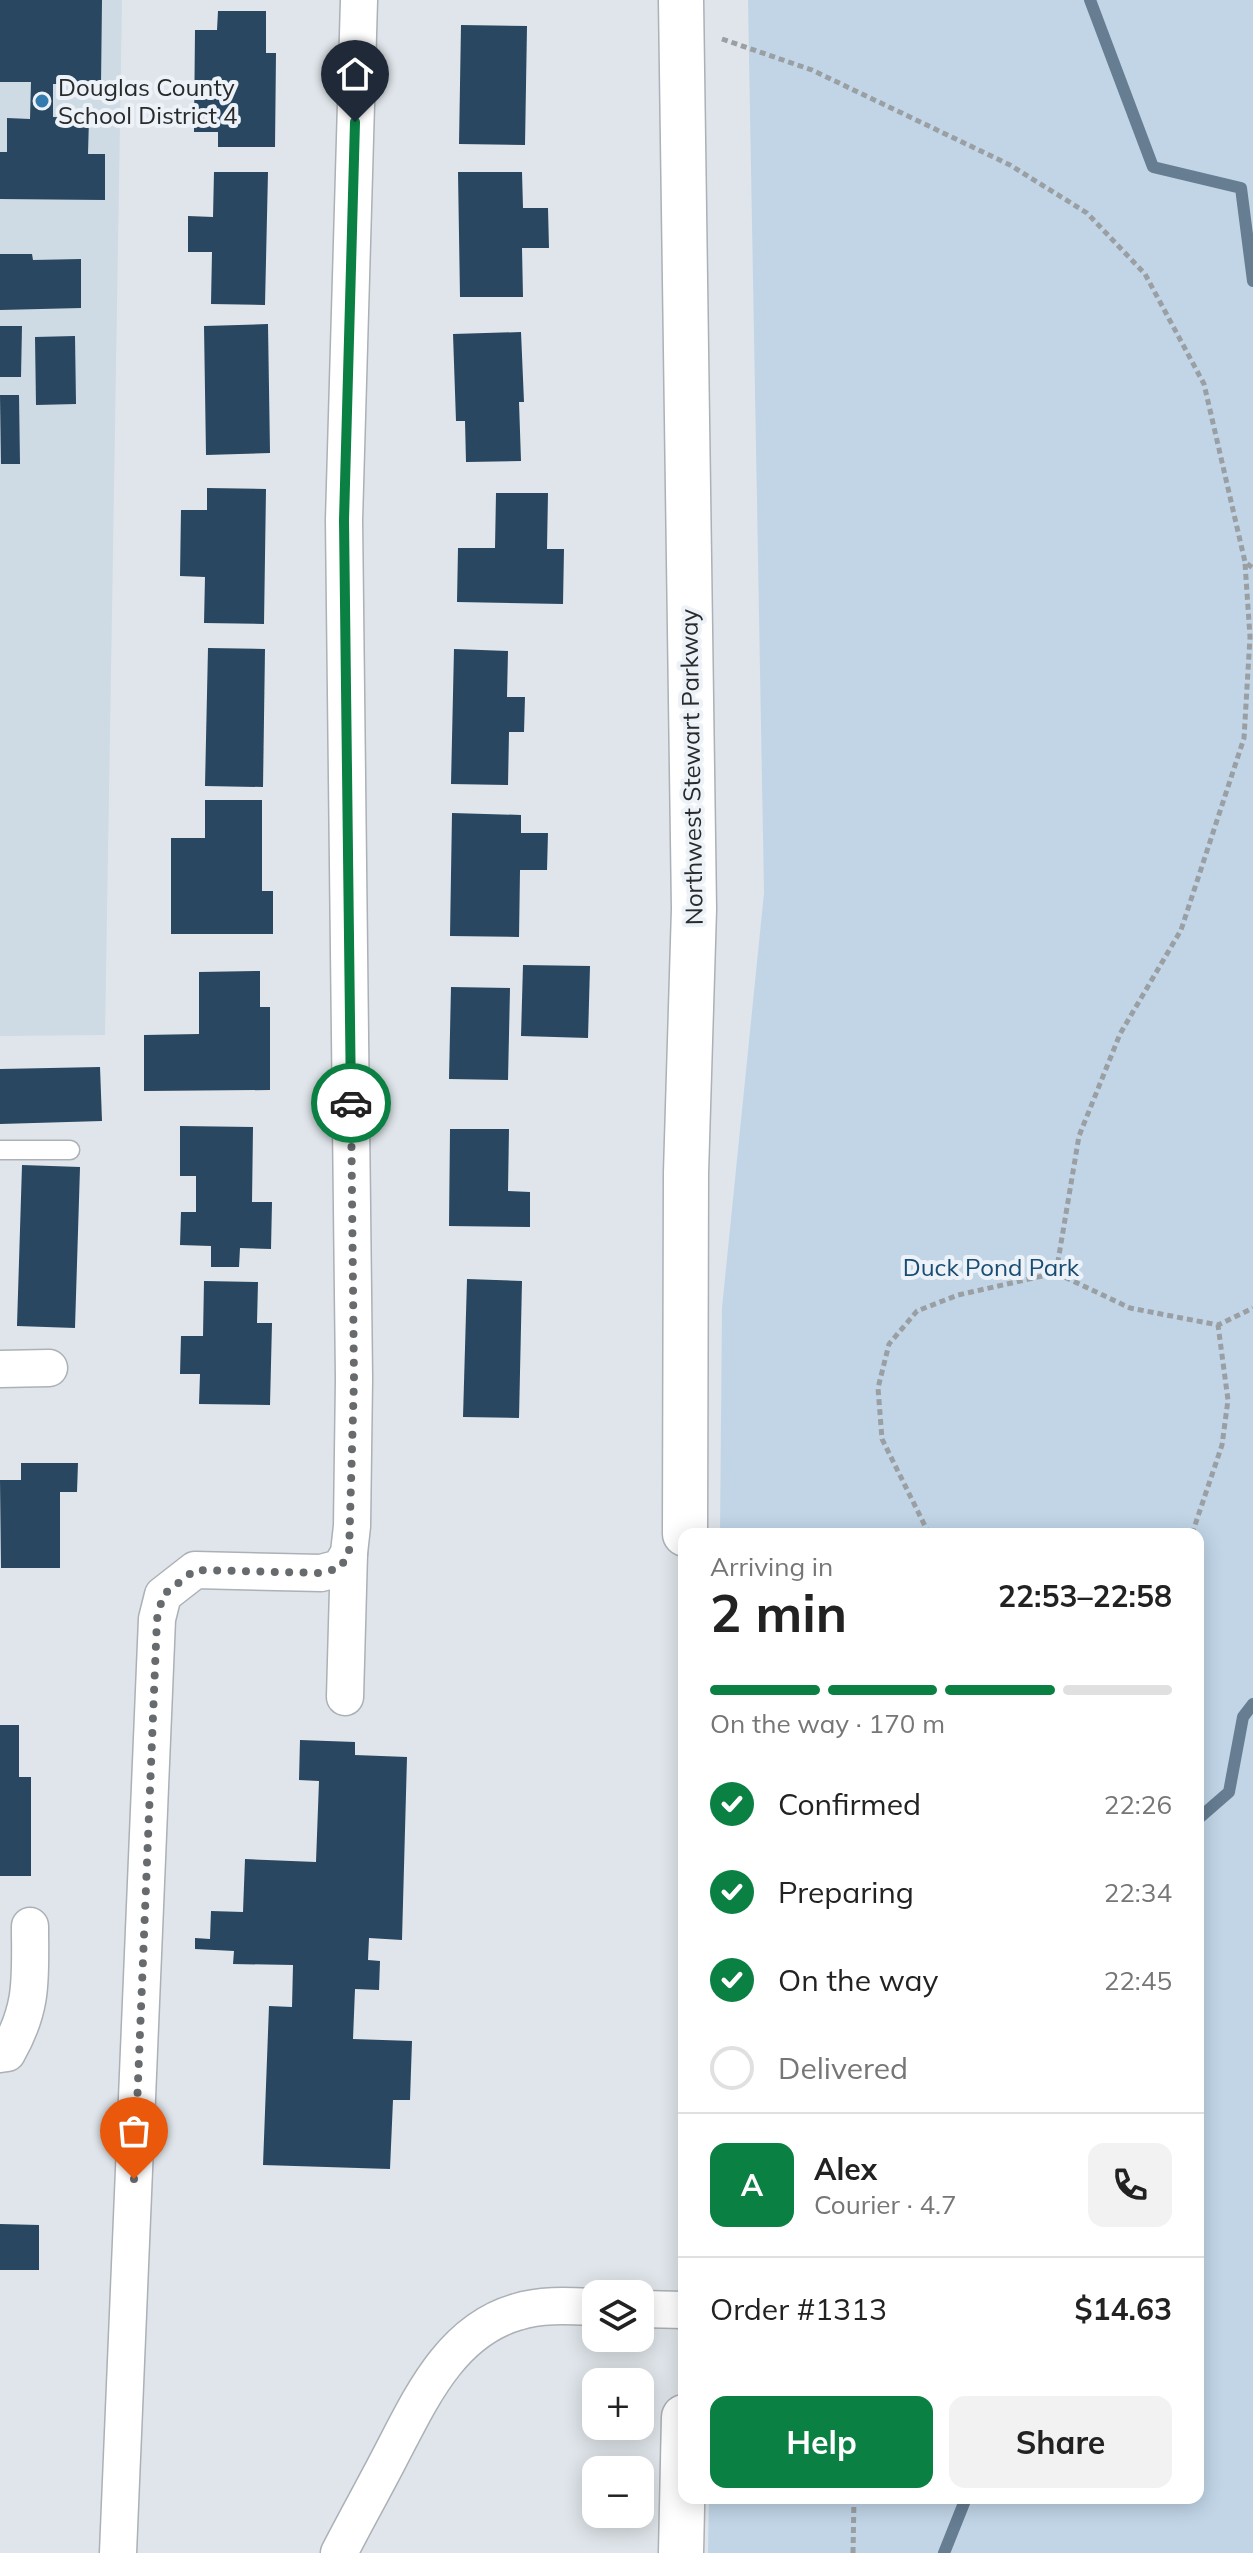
<!DOCTYPE html>
<html lang="en">
<head>
<meta charset="utf-8">
<style>
	:root { --surface:#fff; --page:#f2f2f2; --text:#222; --muted:#767676; --line:#e0e0e0; --accent:#0b8043 }
	body { margin:0; font-family:Mulish,sans-serif; background:var(--page); color:var(--text); height:100vh; display:flex; flex-direction:column; font-size:30px; white-space:nowrap }
	* { box-sizing:border-box; margin:0 }
	p { font-size:26px; color:var(--muted) }
	.icon { flex:none; width:44px; height:44px; fill:none; stroke:currentColor; stroke-width:2; stroke-linecap:round; stroke-linejoin:round }
	.map { position:relative; flex:1; overflow:hidden }
	.sheet { position:absolute; left:678px; top:1528px; width:526px; height:976px; display:flex; flex-direction:column; background:var(--surface); border-radius:16px; box-shadow:0 4px 20px #0003 }
	.sheet>* { flex:none }
	.tools { position:absolute; left:582px; top:2280px; display:grid; gap:16px }
	.tools a { display:grid; place-items:center; width:72px; height:72px; border-radius:16px; background:var(--surface); box-shadow:0 4px 20px #0003; font-size:40px }
	.pin { position:absolute; display:grid; place-items:center; width:68px; height:68px; color:#fff; margin:-82px -34px; border-radius:50% 50% 50% 0; rotate:-45deg; box-shadow:0 0 8px #0007 }
	.pin .icon { rotate:45deg }
	.courier { position:absolute; display:grid; place-items:center; width:80px; height:80px; margin:-40px; border:6px solid #0b8043; border-radius:50%; background:#fff; color:#222; box-shadow:0 2px 10px #0007 }
	.headline em { font-style:normal; font-weight:700 }
	.headline div { display:flex; flex-direction:column-reverse }
	.headline { display:flex; align-items:center; justify-content:space-between; height:136px; padding:0 32px }
	h1 { font-size:52px; font-weight:700; line-height:60px }
	.bar { display:grid; grid-template-columns:repeat(4,1fr); gap:12px 8px; align-content:center; height:96px; padding:0 32px }
	.bar i { height:10px; border-radius:6px; background:var(--line) }
	.bar .active { background:var(--accent) }
	.bar p { grid-column:span 4 }
	.line { display:flex; align-items:center; gap:20px; padding:0 32px; border-top:2px solid var(--line) }
	.line div { flex:1 }
	.round { display:grid; place-items:center; flex:none; width:84px; height:84px; border-radius:16px; background:var(--page) }
	ol { padding:0 32px; list-style:none }
	li { display:flex; align-items:center; gap:24px; height:88px }
	li p { margin-inline-start:auto }
	li .icon { padding:8px; border-radius:50%; background:var(--accent); color:#fff; stroke-width:4 }
	li:last-child { color:var(--muted) }
	li i { width:44px; height:44px; border:4px solid var(--line); border-radius:50% }
	.action { display:flex; gap:16px; margin-top:auto; padding:16px 32px }
	.action a { flex:1; height:92px; border-radius:16px; background:var(--accent); color:#fff; font-size:32px; font-weight:700; line-height:92px; text-align:center }
	.action a+a { background:var(--page); color:var(--text) }
	.map>svg:first-child { display:block }
	.built { fill:#cedae4 }
	.green { fill:#c1d5e7 }
	.lines { fill:none; stroke-linecap:round; stroke-linejoin:round }
	.stream { stroke:#667d92; stroke-width:12 }
	.building { fill:#294760 }
	.service-casing { stroke:#abb1b6; stroke-width:21 }
	.minor-casing { stroke:#abb1b6; stroke-width:39 }
	.secondary-casing { stroke:#abb1b6; stroke-width:47 }
	.path { stroke:#9a9fa3; stroke-width:5; stroke-dasharray:6 4; stroke-linecap:butt }
	.service { stroke:#fff; stroke-width:18 }
	.minor { stroke:#fff; stroke-width:36 }
	.secondary { stroke:#fff; stroke-width:44 }
	.done { stroke:#686b6e; stroke-width:8; stroke-dasharray:0 14.4 }
	.route { stroke:#0b8043; stroke-width:10 }
	.poi-dot { fill:#357aaf; stroke:#ecf2f7; stroke-width:3 }
	.labels { text-anchor:middle; dominant-baseline:central; stroke-width:8; stroke-linejoin:round; paint-order:stroke }
	.poi-label { font-size:24px; fill:#282a2c; stroke:#ecf2f7; text-anchor:start }
	.street-label { font-size:24px; fill:#282a2c; stroke:#ecf2f7 }
	.park-label { font-size:24px; fill:#184c73; stroke:#ecf2f7 }
</style>
</head>
<body>
<div class="map">
<svg width="1253" height="2553" viewBox="0 0 1253 2553">
	<rect width="100%" height="100%" fill="#dfe5ea"/>
	<path class="built" d="M0,0H122L105,1035L0,1036Z"/>
	<path class="green" d="M748,0H1253V2553H708L709,2498H1198V1534H720L722,1308L764,893Z"/>
	<g class="lines">
		<g class="stream">
			<path d="M1090,0L1153,167L1241,188L1253,281"/>
			<path d="M1198,1819L1229,1792L1243,1717L1253,1704"/>
			<path d="M944,2553L966,2498"/>
		</g>
	</g>
	<g class="building">
		<path d="M0,0H102L101,84H53V117L89,118L88,154H105V200L0,199V152H7V118L30,119L31,82H0Z"/>
		<path d="M218,11H266V53H276L275,147H218V132H194L195,30H217Z"/>
		<path d="M461,25L527,26L525,145L459,144Z"/>
		<path d="M214,172H268L265,305L211,304L212,252H188V216L213,217Z"/>
		<path d="M458,172H522L523,208H548L549,248H522L523,297H460Z"/>
		<path d="M0,254H32L33,260L81,259V308L0,310Z"/>
		<path d="M268,324L270,453L206,455L204,326Z"/>
		<path d="M0,326H22L21,377H0Z"/>
		<path d="M521,332L524,402H519L521,461L466,462L465,421H456L453,334Z"/>
		<path d="M75,336L76,404L36,405L35,337Z"/>
		<path d="M0,395H19L20,464H1Z"/>
		<path d="M207,488L266,489L264,624L204,623L205,577L180,576L181,510H207Z"/>
		<path d="M496,493H548L547,549H564L563,604L457,602L458,548H495Z"/>
		<path d="M208,648L265,649L263,787L205,786Z"/>
		<path d="M454,649L508,651L507,697H525L524,732H509L508,785L451,784Z"/>
		<path d="M205,800H262V891H273V934H171V838H205Z"/>
		<path d="M452,813L521,815V833H548L547,870H520L519,937L450,936Z"/>
		<path d="M523,965L590,966L588,1038L521,1036Z"/>
		<path d="M260,971V1007H270V1090L144,1091V1035L199,1034V972Z"/>
		<path d="M451,987L510,988L508,1080L449,1079Z"/>
		<path d="M100,1067L102,1121L0,1124V1069Z"/>
		<path d="M180,1126L253,1127L252,1202H272L271,1249L240,1248L239,1267H211V1246L180,1245L181,1212H196V1176H180Z"/>
		<path d="M450,1129H509L508,1191L530,1192V1227L449,1226Z"/>
		<path d="M22,1165L80,1167L75,1328L17,1326Z"/>
		<path d="M467,1279L522,1281L519,1418L463,1417Z"/>
		<path d="M204,1281L258,1282L257,1323H272L270,1405L199,1404L200,1374H180L181,1336H203Z"/>
		<path d="M21,1463H78L77,1492H60V1568H1L0,1480H21Z"/>
		<path d="M0,1725H19V1777H31V1876H0Z"/>
		<path d="M300,1740L355,1742V1755L407,1757L402,1940L369,1938L368,1960L380,1961L379,1990L355,1989L353,2039L412,2041L410,2100H393L390,2169L263,2165L269,2006L292,2007L293,1965L233,1964L234,1951L195,1949V1938L210,1939L211,1911L243,1912L245,1859L316,1862L319,1781L299,1780Z"/>
		<path d="M0,2224L39,2225V2270H0Z"/>
	</g>
	<g class="lines">
		<defs>
			<path id="service" d="M0,1150H70"/>
			<g id="minor">
				<path d="M0,1369L49,1368"/>
				<path d="M345,1697L349,1553"/>
				<path d="M0,2054L7,2053C34,2006 30,1977 30,1926"/>
				<path d="M640,2309L684,2310"/>
				<path d="M118,2553L157,1619L163,1595L195,1570L321,1573L340,1568L349,1553L352,1526L354,1379L344,520L359,0"/>
				<path d="M339,2553C356,2520 374,2488 391,2455C420,2400 450,2331 517,2312C542,2304 570,2306 596,2307"/>
			</g>
			<g id="secondary">
				<path d="M681,0L694,909L686,1173L685,1534"/>
				<path d="M681,2553L684,2417"/>
			</g>
		</defs>
		<use href="#service" class="service-casing"/>
		<use href="#minor" class="minor-casing"/>
		<use href="#secondary" class="secondary-casing"/>
		<g class="path">
			<path d="M722,39L812,70L1010,165L1087,213L1145,274L1204,384L1245,562L1253,568"/>
			<path d="M1056,1273L1079,1136L1120,1034L1181,930L1244,738L1250,637L1245,563"/>
			<path d="M929,1534L882,1439L878,1388L889,1344L917,1311L958,1295L1056,1273L1130,1308L1218,1325L1253,1308"/>
			<path d="M1192,1534L1222,1445L1228,1400L1218,1325"/>
			<path d="M853,2553L854,2498"/>
		</g>
		<use href="#service" class="service"/>
		<use href="#minor" class="minor"/>
		<use href="#secondary" class="secondary"/>
	</g>
	<g class="lines">
		<path class="done" d="M134,2179L157,1619L163,1595L195,1570L321,1573L340,1568L349,1553L354,1379L351,1103"/>
		<path class="route" d="M351,1103L344,520L355,122"/>
	</g>
	<circle class="poi-dot" cx="42" cy="101" r="8"/>
	<g class="labels">
		<g class="poi-label">
			<text x="58" y="87">Douglas County<tspan x="58" dy="28">School District 4</tspan></text>
		</g>
		<g class="street-label">
			<text transform="translate(691 767) rotate(-91)">Northwest Stewart Parkway</text>
		</g>
		<g class="park-label">
			<text x="991" y="1267">Duck Pond Park</text>
		</g>
	</g>
</svg>
<div class="tools">
<a><svg class="icon" aria-label="layers" viewBox="0 0 24 24"><path d="M12 4l9 5-9 5-9-5zM3 14l9 5 9-5"/></svg></a>
<a>+</a>
<a>−</a>
</div>
<div class="pin" style="left:134px;top:2179px;background:#ea580c"><svg class="icon" aria-label="bag" viewBox="0 0 24 24"><path d="M5 8h14l-1 12H6zM9 8a3 3 0 0 1 6 0"/></svg></div>
<div class="pin" style="left:355px;top:122px;background:#1f2937"><svg class="icon" aria-label="home" viewBox="0 0 24 24"><path d="M3 11l9-7 9 7M6 9v11h12V9"/></svg></div>
<div class="courier" style="left:351px;top:1103px"><svg class="icon" aria-label="car" viewBox="0 0 24 24"><path d="M5 17H2v-5l4-1 3-4h7l3 4 3 1v5h-3M9 17h6M6 11h13"/><circle cx="7" cy="17" r="2"/><circle cx="17" cy="17" r="2"/></svg></div>
<section class="sheet">
<div class="headline"><div><h1>2 min</h1><p>Arriving in</p></div><em>22:53–22:58</em></div>
<div class="bar"><i class="active"></i><i class="active"></i><i class="active"></i><i></i><p>On the way · 170 m</p></div>
<ol>
<li><svg class="icon" aria-label="check" viewBox="0 0 24 24"><path d="M5 12l5 5 9-10"/></svg>Confirmed<p>22:26</p></li>
<li><svg class="icon" aria-label="check" viewBox="0 0 24 24"><path d="M5 12l5 5 9-10"/></svg>Preparing<p>22:34</p></li>
<li><svg class="icon" aria-label="check" viewBox="0 0 24 24"><path d="M5 12l5 5 9-10"/></svg>On the way<p>22:45</p></li>
<li><i></i>Delivered</li>
</ol>
<div class="line" style="height:144px"><b class="round" style="background:var(--accent);color:#fff">A</b><div><b>Alex</b><p>Courier · 4.7</p></div><a class="round"><svg class="icon" aria-label="phone" viewBox="0 0 24 24"><path d="M5 4h4l2 5-3 2q2 4 5 5l2-3 5 2v4C11 20 4 13 5 4z"/></svg></a></div>
<div class="line" style="height:104px"><div>Order #1313</div><b>$14.63</b></div>
<div class="action"><a>Help</a><a>Share</a></div>
</section>
</div>
</body>
</html>
